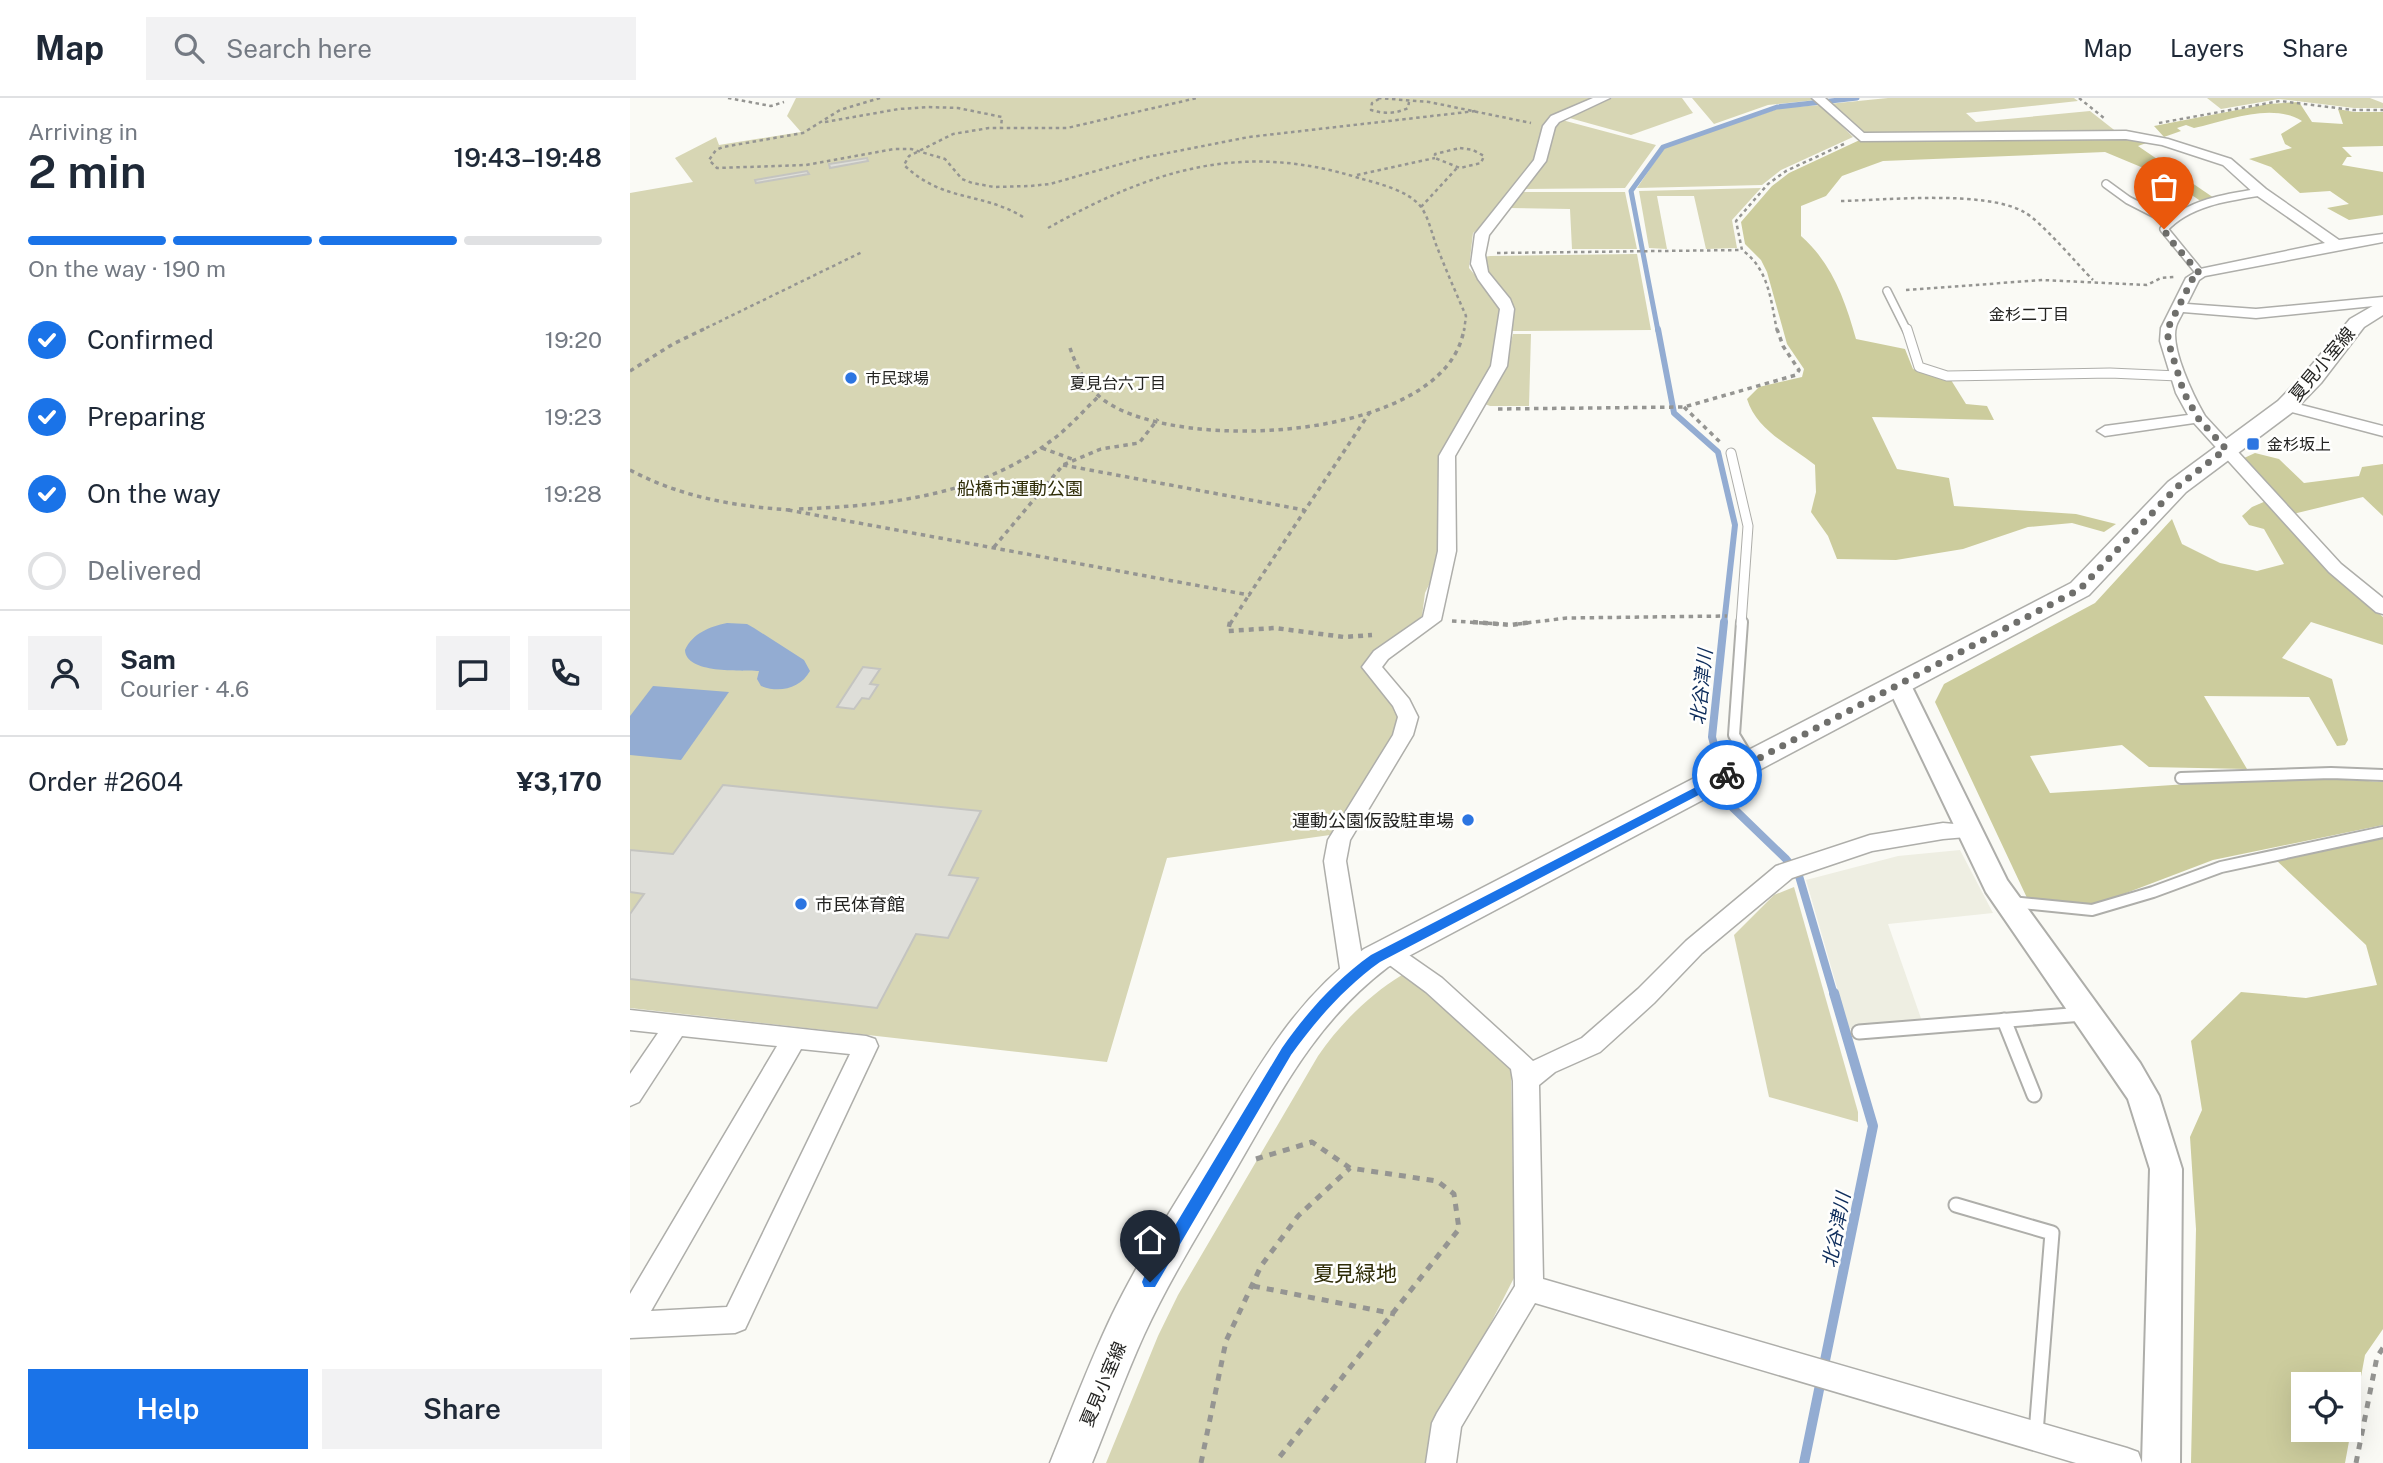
<!DOCTYPE html>
<html lang="en">
<head>
<meta charset="utf-8">
<style>
	:root { --surface:#fff; --page:#f2f2f3; --text:#1f2937; --muted:#747a83; --line:#e0e1e3; --accent:#1a73e8 }
	body { margin:0; font-family:"Public Sans","Noto Sans JP",sans-serif; background:var(--page); color:var(--text); height:100vh; display:flex; flex-direction:column; font-size:26px; white-space:nowrap }
	* { box-sizing:border-box; margin:0 }
	p { font-size:23px; color:var(--muted) }
	.icon { flex:none; width:38px; height:38px; fill:none; stroke:currentColor; stroke-width:2; stroke-linecap:round; stroke-linejoin:round }
	.map { position:relative; flex:1; overflow:hidden }
	.panel { display:flex; flex-direction:column; background:var(--surface); width:630px }
	.panel>* { flex:none }
	.controls { position:absolute; left:1661px; top:1274px; display:grid; gap:14px }
	.controls a { display:grid; place-items:center; width:70px; height:70px; border-radius:0px; background:var(--surface); box-shadow:0 7px 28px #0002; font-size:35px }
	.pin { position:absolute; display:grid; place-items:center; width:60px; height:60px; color:#fff; margin:-72px -30px; border-radius:50% 50% 50% 0; rotate:-45deg; box-shadow:0 0 7px #0007 }
	.pin .icon { rotate:45deg }
	.courier { position:absolute; display:grid; place-items:center; width:70px; height:70px; margin:-35px; border:5px solid #1a73e8; border-radius:50%; background:#fff; color:#222; box-shadow:0 2px 9px #0007 }
	.headline em { font-style:normal; font-weight:600 }
	.headline div { display:flex; flex-direction:column-reverse }
	.headline { display:flex; align-items:center; justify-content:space-between; height:119px; padding:0 28px }
	h1 { font-size:46px; font-weight:600; line-height:52px }
	.bar { display:grid; grid-template-columns:repeat(4,1fr); gap:10px 7px; align-content:center; height:84px; padding:0 28px }
	.bar i { height:9px; border-radius:5px; background:var(--line) }
	.bar .selected { background:var(--accent) }
	.bar p { grid-column:span 4 }
	.line { display:flex; align-items:center; gap:18px; padding:0 28px; border-top:2px solid var(--line) }
	.line div { flex:1 }
	.round { display:grid; place-items:center; flex:none; width:74px; height:74px; border-radius:0px; background:var(--page) }
	ol { padding:0 28px; list-style:none }
	li { display:flex; align-items:center; gap:21px; height:77px }
	li p { margin-inline-start:auto }
	li .icon { padding:7px; border-radius:50%; background:var(--accent); color:#fff; stroke-width:4 }
	li:last-child { color:var(--muted) }
	li i { width:38px; height:38px; border:4px solid var(--line); border-radius:50% }
	.action { display:flex; gap:14px; margin-top:auto; padding:14px 28px }
	.action a { flex:1; height:80px; border-radius:0px; background:var(--accent); color:#fff; font-size:28px; font-weight:600; line-height:80px; text-align:center }
	.action a+a { background:var(--page); color:var(--text) }
	header { display:flex; align-items:center; gap:42px; box-sizing:border-box; height:98px; padding:0 35px; background:var(--surface); border-bottom:2px solid var(--line) }
	header strong { font-size:33px }
	nav { display:flex; gap:38px; margin-inline-start:auto; font-size:24px }
	.search { width:490px; height:63px; background:var(--page); display:flex; align-items:center; gap:18px; box-sizing:border-box; padding:0 24px; border-radius:0px; color:var(--muted); font-size:26px }
	main { display:flex; flex:1; min-height:0 }
	.map>svg:first-child { display:block }
	.built { fill:#eeeee2 }
	.green { fill:#d7d6b4 }
	.forest { fill:#cccc9d; fill-rule:evenodd }
	.water { fill:#93acd2 }
	.lines { fill:none; stroke-linecap:round; stroke-linejoin:round }
	.stream-far3 { stroke:#93acd2; stroke-width:5 }
	.stream-far2 { stroke:#93acd2; stroke-width:6 }
	.stream-far1 { stroke:#93acd2; stroke-width:8 }
	.stream { stroke:#93acd2; stroke-width:10 }
	.building { fill:#deded9; stroke:#c4c4c0; stroke-width:2 }
	.service-far3-casing { stroke:#aeaeaa; stroke-width:10 }
	.service-far2-casing { stroke:#aeaeaa; stroke-width:11 }
	.service-far1-casing { stroke:#aeaeaa; stroke-width:14 }
	.service-casing { stroke:#aeaeaa; stroke-width:17 }
	.minor-casing { stroke:#aeaeaa; stroke-width:3 }
	.tertiary-casing { stroke:#aeaeaa; stroke-width:4 }
	.secondary-casing { stroke:#aeaeaa; stroke-width:3 }
	.path-far3 { stroke:#959592; stroke-width:2.5; stroke-dasharray:3.5 3.5; stroke-linecap:butt }
	.path-far2 { stroke:#959592; stroke-width:3.5; stroke-dasharray:4.5 4.5; stroke-linecap:butt }
	.path-far1 { stroke:#959592; stroke-width:4.5; stroke-dasharray:5 5; stroke-linecap:butt }
	.path { stroke:#959592; stroke-width:5; stroke-dasharray:7 7; stroke-linecap:butt }
	.service-far3 { stroke:#fff; stroke-width:7 }
	.service-far2 { stroke:#fff; stroke-width:9 }
	.service-far1 { stroke:#fff; stroke-width:10 }
	.service { stroke:#fff; stroke-width:13 }
	.minor { fill:#fff; fill-rule:evenodd }
	.tertiary { fill:#fff; fill-rule:evenodd }
	.secondary { fill:#fff; fill-rule:evenodd }
	.route { fill:#1a73e8 }
	.done { stroke:#6f6f6c; stroke-width:7; stroke-dasharray:0 12.6 }
	.poi-dot { fill:#2c75e1; stroke:#fffffe; stroke-width:2.5 }
	.labels { text-anchor:middle; dominant-baseline:central; stroke-width:5; stroke-linejoin:round; paint-order:stroke }
	.far-neighbourhood-label { font-size:16px; fill:#242422; stroke:#fffffe }
	.far-poi-label { font-size:16px; fill:#242422; stroke:#fffffe; text-anchor:start }
	.street-label { font-size:18px; fill:#242422; stroke:#fffffe }
	.park-label { font-size:18px; fill:#2e2c06; stroke:#fffffe }
	.poi-label { font-size:18px; fill:#242422; stroke:#fffffe; text-anchor:end }
	.water-label { font-size:19px; font-style:italic; fill:#0e2d5c; stroke:#fffffe }
	.near-park-label { font-size:21px; fill:#2e2c06; stroke:#fffffe }
</style>
</head>
<body>
<header>
<strong>Map</strong>
<div class="search"><svg class="icon" aria-label="search" viewBox="0 0 24 24"><circle cx="10" cy="10" r="6"/><path d="M15 15l6 6"/></svg>Search here</div>
<nav><a>Map</a><a>Layers</a><a>Share</a></nav>
</header>
<main>
<section class="panel">
<div class="headline"><div><h1>2 min</h1><p>Arriving in</p></div><em>19:43–19:48</em></div>
<div class="bar"><i class="selected"></i><i class="selected"></i><i class="selected"></i><i></i><p>On the way · 190 m</p></div>
<ol>
<li><svg class="icon" aria-label="check" viewBox="0 0 24 24"><path d="M5 12l5 5 9-10"/></svg>Confirmed<p>19:20</p></li>
<li><svg class="icon" aria-label="check" viewBox="0 0 24 24"><path d="M5 12l5 5 9-10"/></svg>Preparing<p>19:23</p></li>
<li><svg class="icon" aria-label="check" viewBox="0 0 24 24"><path d="M5 12l5 5 9-10"/></svg>On the way<p>19:28</p></li>
<li><i></i>Delivered</li>
</ol>
<div class="line" style="height:126px"><a class="round"><svg class="icon" aria-label="person" viewBox="0 0 24 24"><circle cx="12" cy="8" r="4"/><path d="M4 21q1-7 8-7t8 7"/></svg></a><div><b>Sam</b><p>Courier · 4.6</p></div><a class="round"><svg class="icon" aria-label="chat" viewBox="0 0 24 24"><path d="M4 5h16v11H9l-5 4z"/></svg></a><a class="round"><svg class="icon" aria-label="phone" viewBox="0 0 24 24"><path d="M5 4h4l2 5-3 2q2 4 5 5l2-3 5 2v4C11 20 4 13 5 4z"/></svg></a></div>
<div class="line" style="height:91px"><div>Order #2604</div><b>¥3,170</b></div>
<div class="action"><a>Help</a><a>Share</a></div>
</section>
<div class="map">
<svg width="1753" height="1365" viewBox="0 0 1753 1365">
	<rect width="100%" height="100%" fill="#fafaf5"/>
	<path class="built" d="M1330,752L1363,815L1258,826L1293,926L1219,931L1176,782L1268,758Z"/>
	<g class="green">
		<path d="M166,0H966L923,16L916,23L905,63L855,127L843,135L839,170L871,208L865,256L860,271L852,288L810,356L812,403L807,470L795,495L792,518L737,571L772,621L700,737L537,760L477,964L0,910V95L63,84L45,60L86,39L89,47L171,34L157,18Z"/>
		<path d="M982,0H1052L1063,15L1001,37L936,19Z"/>
		<path d="M1062,0H1184L1186,2L1138,7L1084,26Z"/>
		<path d="M1258,0H1444L1448,3L1336,15L1346,24L1460,13L1488,35L1236,37L1198,6Z"/>
		<path d="M1577,0H1740L1753,5V10H1724L1649,1L1591,11Z"/>
		<path d="M1191,7L1223,39L1151,72L1132,87L1007,90L1034,50L1150,10Z"/>
		<path d="M932,22L1026,47L995,90L894,91L914,64L926,25Z"/>
		<path d="M1131,90L1102,122L1107,150L1076,151L1064,98H1027L1037,151L1019,150L1009,93Z"/>
		<path d="M892,94H995L1007,151H942L940,111L880,110Z"/>
		<path d="M1007,156L1021,232L882,233L881,205L853,171L854,159L860,158Z"/>
		<path d="M883,236H901L899,308H860L855,306L874,270Z"/>
		<path d="M1164,789L1228,1014V1024L1139,999L1104,837L1144,797Z"/>
		<path d="M772,877L799,889L881,971L885,1178L849,1248L804,1320L798,1365H476L528,1238L548,1197L688,958C709,927 739,897 772,877Z"/>
	</g>
	<g class="forest">
		<path d="M1669,4L1682,24L1713,26L1708,11L1724,14H1753V48L1712,49L1722,59H1717L1712,67L1753,74V117L1719,122L1697,110L1719,106L1700,93L1670,95L1641,69L1619,61L1662,50L1655,46L1651,36L1672,23C1640,4 1598,23 1564,30L1556,27L1547,30L1551,33L1534,39L1524,28L1638,6Z"/>
		<path d="M1234,40H1493L1519,44L1508,48L1584,100L1572,104L1535,79L1475,54L1253,63L1212,78L1196,98L1171,108V138C1202,165 1215,202 1226,241L1275,251L1283,271L1321,282L1336,306L1357,308L1364,322L1242,319L1267,371L1319,380L1324,408L1446,416L1486,426L1474,434L1442,425L1398,429L1333,451L1266,462L1207,461L1198,438L1181,414L1186,394L1185,367C1160,347 1127,333 1117,301L1129,289L1172,279L1174,271L1157,246L1137,174L1131,162L1115,146L1111,124L1142,88L1159,75Z"/>
		<path d="M1625,355L1649,361L1674,385L1729,378L1732,369L1753,366V418L1733,399L1663,416L1612,361Z"/>
		<path d="M1636,403L1697,470L1753,519V547L1681,524L1652,560L1702,581L1718,642L1715,647L1707,648L1679,599L1574,598L1617,671L1519,669L1492,647L1400,658L1420,695C1531,690 1642,675 1753,684V727L1583,762L1462,808L1398,802L1305,604L1314,586L1465,505L1542,421L1552,446L1590,465L1627,473L1654,466L1634,431L1619,427L1612,418L1622,409Z"/>
		<path d="M1753,739V1231L1735,1257L1715,1365H1561L1566,1131L1560,1039L1572,1012L1561,943L1611,894L1676,900L1747,887L1736,847L1646,762ZM1673,1286H1718V1332H1673Z"/>
	</g>
	<g class="water">
		<path d="M97,525L117,526L124,530L174,562L180,573C170,591 149,595 131,588L127,581L129,573C110,572 56,576 55,552C63,535 79,529 97,525Z"/>
		<path d="M23,588L99,594L51,662L0,657V618Z"/>
	</g>
	<g class="lines">
		<path class="stream-far3" d="M1028,233L1001,93L1033,49L1147,9L1227,0"/>
		<path class="stream-far2" d="M1028,231L1044,315L1088,354L1105,427L1094,526"/>
		<path class="stream-far1" d="M1094,524L1082,639L1100,707L1156,761L1169,778L1204,897"/>
		<path class="stream" d="M1174,1365L1243,1028L1204,895"/>
	</g>
	<g class="building">
		<path d="M237,60L238,63L200,70L199,66Z"/>
		<path d="M177,73L179,76L126,85L125,82Z"/>
		<path d="M233,569L250,571L240,586L248,587L239,601L232,600L224,611L207,609Z"/>
		<path d="M93,687L351,713L319,777L348,780L318,840L286,836L247,910L0,881V816L14,796L0,794V752L43,756Z"/>
	</g>
	<g class="lines">
		<defs>
			<g id="service-far3">
				<path d="M1476,86L1498,102L1541,124"/>
				<path d="M1570,175L1534,131C1557,105 1597,99 1631,94"/>
				<path d="M1257,193L1277,233"/>
			</g>
			<g id="service-far2">
				<path d="M1277,231L1289,269L1317,278L1480,275L1548,278"/>
				<path d="M1101,355L1118,428L1111,526"/>
			</g>
			<g id="service-far1">
				<path d="M1112,524L1104,637L1121,665"/>
				<path d="M1551,680L1701,675L1753,677"/>
				<path d="M1381,804L1462,812L1523,794L1591,769L1753,734"/>
			</g>
			<g id="service">
				<path d="M1374,922L1404,997"/>
				<path d="M1229,934L1453,916"/>
				<path d="M1326,1107L1422,1135L1406,1335"/>
			</g>
			<g id="minor">
				<path d="M963,0H980L929,24L925,29L916,63L859,137L855,157L858,174L880,201L884,211L877,268L825,358L826,453L811,522L758,561L752,569L779,601L788,619L783,637L720,742L716,763L735,877L731,884L723,886L715,884L711,877L694,763L698,742L763,637L768,619L763,608L732,569L744,553L793,519L808,453L809,358L861,268L870,211L848,181L841,166L845,136L904,62L913,28L921,18Z"/>
				<path d="M1182,0H1195L1234,35L1496,33L1538,41L1601,61L1636,91L1709,142L1753,136V144L1575,178L1569,182L1557,206L1626,211L1753,199V207L1626,220L1553,214C1551,219 1547,224 1546,229C1540,250 1564,299 1575,318L1711,466L1753,500V516L1746,514L1699,474L1564,325L1475,338L1467,333L1475,328L1558,317L1546,295L1530,243L1531,230L1556,180L1570,171L1695,145L1626,97L1593,67L1532,47L1496,41L1231,43Z"/>
				<path d="M1656,303L1753,328V338L1650,311L1648,308Z"/>
				<path d="M1313,725L1348,728L1351,733L1348,738L1313,741L1242,753L1162,780L1072,855L1024,905L970,954L925,974L909,987L913,1181L1497,1350L1508,1354L1512,1365H1446L905,1205L831,1329L826,1365H796L802,1325L807,1315L885,1188L883,983L881,971L796,894L750,860L746,854L750,848L758,845L766,848L812,880L903,963L952,940L1008,891L1056,843L1146,768L1240,737Z"/>
				<path d="M0,912L236,938L245,941L248,948L115,1231L105,1235L0,1240V1196L147,948L52,938L9,1004L0,1008V976L28,935L0,932ZM171,951L220,956L97,1209L21,1213Z"/>
			</g>
			<path id="tertiary" d="M1269,579L1278,581L1281,587L1377,782L1510,965L1529,998L1552,1071L1550,1365H1512L1520,1071L1498,1001L1356,794L1257,587L1260,581Z"/>
			<path id="secondary" d="M1753,202V217L1734,229L1691,285L1664,313L1556,394L1459,497L758,869C686,924 653,990 609,1066C577,1122 541,1178 514,1237C495,1279 479,1323 462,1365H420C440,1316 459,1265 482,1217C511,1157 549,1100 584,1042C629,968 663,904 734,851L1441,485L1538,384L1648,303L1675,275L1720,221Z"/>
		</defs>
		<use href="#service-far3" class="service-far3-casing"/>
		<use href="#service-far2" class="service-far2-casing"/>
		<use href="#service-far1" class="service-far1-casing"/>
		<use href="#service" class="service-casing"/>
		<use href="#minor" class="minor-casing"/>
		<use href="#tertiary" class="tertiary-casing"/>
		<use href="#secondary" class="secondary-casing"/>
		<g class="path-far3">
			<path d="M98,0L141,8L154,4"/>
			<path d="M250,0L210,12L173,35L93,49L86,52L79,62L87,70L176,67L264,51H281L315,61L332,81L342,85L364,89L400,88L420,86L512,60L619,39L846,13"/>
			<path d="M748,0L799,4L901,25"/>
			<path d="M1449,0L1474,20"/>
			<path d="M749,1L742,5L741,12C754,16 765,16 778,10L779,4"/>
			<path d="M195,24L269,11L298,9L328,10L372,19L371,29"/>
			<path d="M1529,25L1650,3L1723,12H1753"/>
			<path d="M830,50L843,52L854,58L851,65L830,70L805,60V56Z"/>
			<path d="M727,77L805,60"/>
			<path d="M1211,103C1257,102 1355,92 1394,114C1411,123 1447,166 1463,182"/>
			<path d="M791,109L827,70"/>
			<path d="M393,119C350,93 314,105 274,67L279,58L323,36L359,30H437L567,0"/>
			<path d="M418,130C522,72 611,43 729,80C749,86 778,92 791,109C799,120 802,137 807,149C816,172 826,195 836,218L834,233"/>
			<path d="M867,155L1112,152"/>
			<path d="M1276,192L1413,182L1517,187L1531,180L1544,179"/>
			<path d="M70,233L232,154"/>
			<path d="M1147,233C1141,203 1139,171 1112,152L1106,123L1138,86L1156,73L1214,46"/>
		</g>
		<g class="path-far2">
			<path d="M440,250C447,270 457,290 475,303C550,356 816,343 834,231"/>
			<path d="M0,273L43,246L74,231"/>
			<path d="M1054,309L1091,345"/>
			<path d="M868,311L1054,309L1166,277L1169,272L1153,248L1147,231"/>
			<path d="M412,350L442,361"/>
			<path d="M433,367L674,412"/>
			<path d="M0,372C51,399 103,408 160,412"/>
			<path d="M169,411C254,408 347,398 418,345C437,332 452,314 469,298"/>
			<path d="M158,412L619,497L740,314"/>
			<path d="M364,449L433,367L471,351L509,345L528,321"/>
			<path d="M822,523L869,526"/>
			<path d="M600,526L619,497"/>
			<path d="M888,526L937,520L1097,518"/>
		</g>
		<g class="path-far1">
			<path d="M600,524L598,533L645,530L714,539L742,537"/>
			<path d="M843,524L881,527L902,524"/>
		</g>
		<g class="path">
			<path d="M626,1061L682,1044L720,1070L807,1083L824,1096L829,1131L648,1361V1365"/>
			<path d="M623,1188L765,1216"/>
			<path d="M571,1365L596,1243L631,1168L668,1118L720,1070"/>
			<path d="M1726,1365L1747,1259L1753,1250"/>
		</g>
		<use href="#service-far3" class="service-far3"/>
		<use href="#service-far2" class="service-far2"/>
		<use href="#service-far1" class="service-far1"/>
		<use href="#service" class="service"/>
		<use href="#minor" class="minor"/>
		<use href="#tertiary" class="tertiary"/>
		<use href="#secondary" class="secondary"/>
	</g>
	<path class="route" d="M1097,673L1103,677L1101,680L750,864C715,889 686,922 661,957L525,1189H514L512,1184L514,1179L652,950C677,914 706,882 741,857Z"/>
	<g class="lines">
		<path class="done" d="M1097,677L1450,491L1547,389L1596,351L1568,320L1554,295L1538,243V230L1563,180L1570,176L1538,139L1534,131"/>
	</g>
	<g class="poi-dot">
		<circle cx="221" cy="280" r="7"/>
		<rect x="1616" y="339" width="14" height="14" rx="3.5"/>
		<circle cx="838" cy="722" r="7"/>
		<circle cx="171" cy="806" r="7"/>
	</g>
	<g class="labels">
		<g class="far-neighbourhood-label">
			<text x="1399" y="216">金杉二丁目</text>
			<text x="488" y="285">夏見台六丁目</text>
		</g>
		<g class="far-poi-label">
			<text x="235" y="280">市民球場</text>
			<text x="1637" y="346">金杉坂上</text>
		</g>
		<g class="street-label">
			<text transform="translate(1692 266) rotate(-50)">夏見小室線</text>
			<text transform="translate(473 1286) rotate(-67)">夏見小室線</text>
		</g>
		<g class="park-label">
			<text x="390" y="390">船橋市運動公園</text>
		</g>
		<g class="poi-label">
			<text x="824" y="722">運動公園仮設駐車場</text>
			<text x="185" y="806" text-anchor="start">市民体育館</text>
		</g>
		<g class="water-label">
			<text transform="translate(1071 589) rotate(-84)">北谷津川</text>
			<text transform="translate(1206 1132) rotate(-79)">北谷津川</text>
		</g>
		<g class="near-park-label">
			<text x="725" y="1175">夏見緑地</text>
		</g>
	</g>
</svg>
<div class="controls">
<a><svg class="icon" aria-label="locate" viewBox="0 0 24 24"><circle cx="12" cy="12" r="6"/><path d="M12 2v4M12 18v4M2 12h4M18 12h4"/></svg></a>
</div>
<div class="pin" style="left:1534px;top:131px;background:#ea580c"><svg class="icon" aria-label="bag" viewBox="0 0 24 24"><path d="M5 8h14l-1 12H6zM9 8a3 3 0 0 1 6 0"/></svg></div>
<div class="pin" style="left:520px;top:1184px;background:#1f2937"><svg class="icon" aria-label="home" viewBox="0 0 24 24"><path d="M3 11l9-7 9 7M6 9v11h12V9"/></svg></div>
<div class="courier" style="left:1097px;top:677px"><svg class="icon" aria-label="bike" viewBox="0 0 24 24"><circle cx="6" cy="16" r="4"/><circle cx="18" cy="16" r="4"/><path d="M6 16l4-8h5l3 8M10 8l3 8H6M13 5h3"/></svg></div>
</div>
</main>
</body>
</html>
